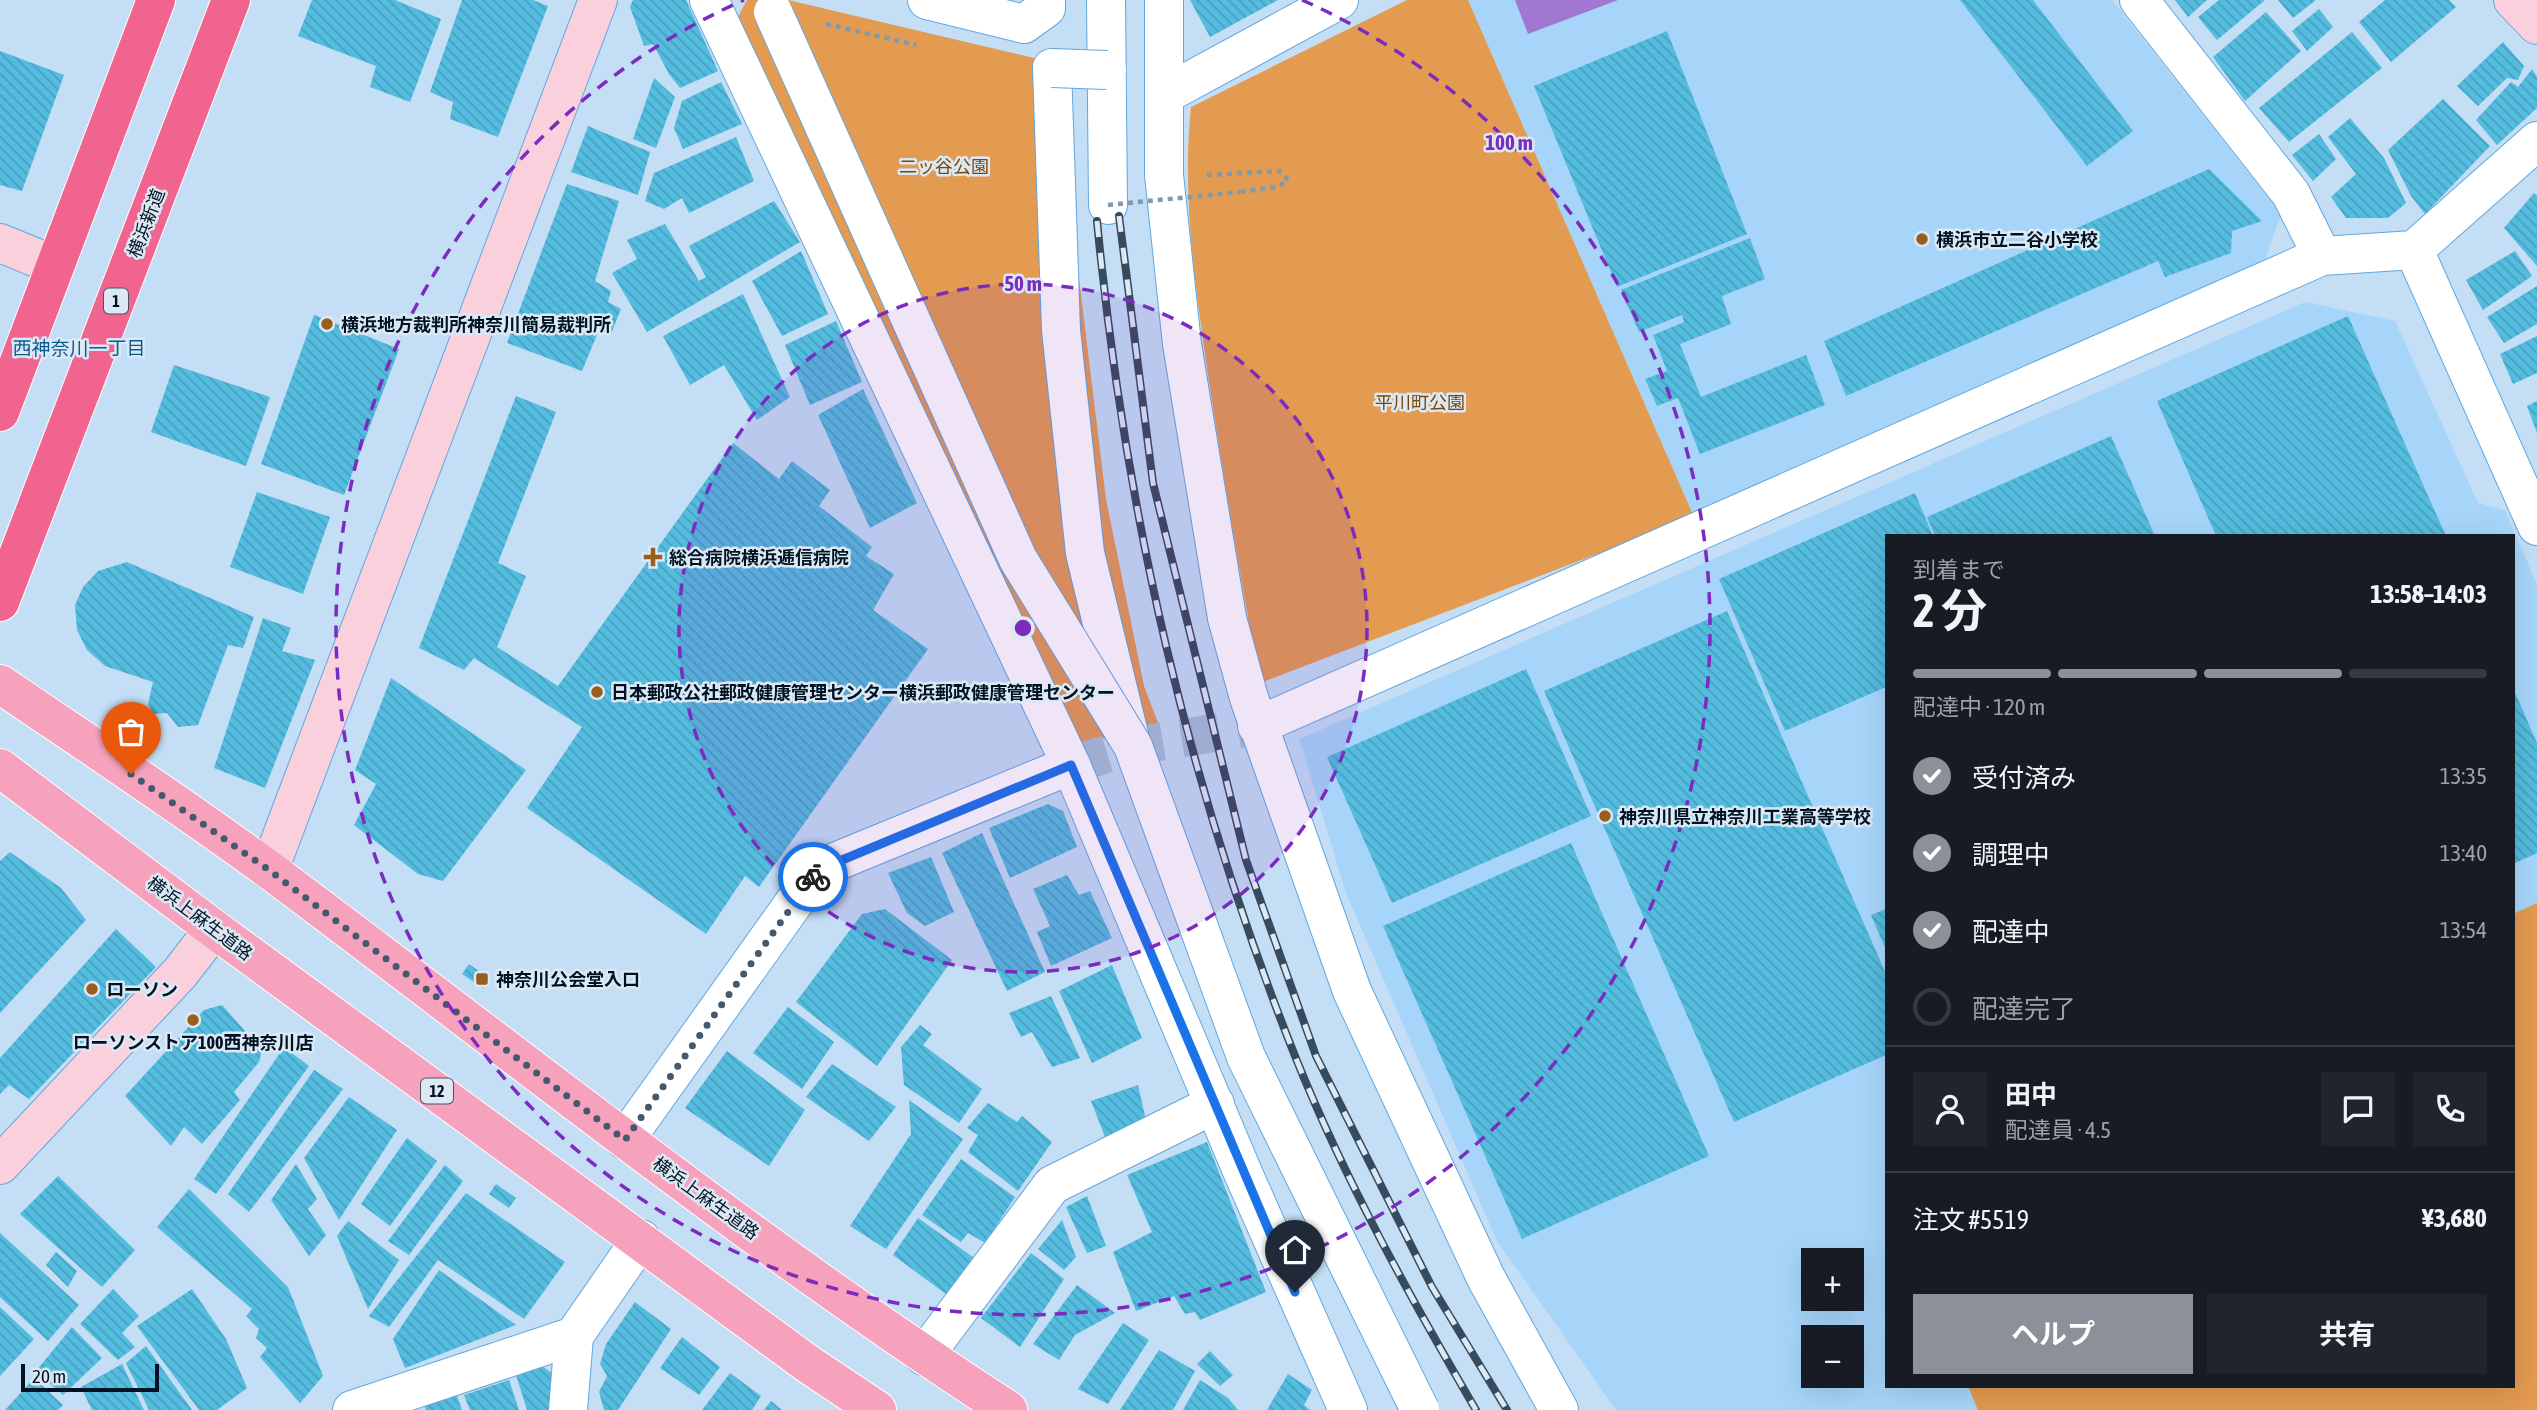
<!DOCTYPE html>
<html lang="ja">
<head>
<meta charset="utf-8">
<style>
	:root { --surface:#171b24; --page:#20242c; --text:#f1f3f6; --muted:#9ea1a6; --line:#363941; --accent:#8c9099 }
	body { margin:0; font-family:"Asap Condensed","Noto Sans JP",sans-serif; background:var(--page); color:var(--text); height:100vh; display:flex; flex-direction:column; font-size:26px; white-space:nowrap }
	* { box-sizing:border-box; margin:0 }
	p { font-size:23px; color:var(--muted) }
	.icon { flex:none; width:38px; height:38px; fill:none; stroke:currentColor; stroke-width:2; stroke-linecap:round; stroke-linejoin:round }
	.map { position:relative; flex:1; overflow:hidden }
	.drawer { position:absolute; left:1885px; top:534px; width:630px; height:854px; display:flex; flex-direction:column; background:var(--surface); border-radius:0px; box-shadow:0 7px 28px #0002 }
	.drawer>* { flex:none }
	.controls { position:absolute; left:1801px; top:1248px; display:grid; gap:14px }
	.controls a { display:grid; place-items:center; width:63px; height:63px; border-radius:0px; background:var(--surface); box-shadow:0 7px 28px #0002; font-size:35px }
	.scale { position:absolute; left:21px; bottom:18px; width:138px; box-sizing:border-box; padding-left:7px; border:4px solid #001323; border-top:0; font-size:19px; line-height:24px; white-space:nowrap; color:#001323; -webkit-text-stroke:5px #dce9f5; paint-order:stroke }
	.pin { position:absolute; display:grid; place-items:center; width:60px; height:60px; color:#fff; margin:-72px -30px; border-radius:50% 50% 50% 0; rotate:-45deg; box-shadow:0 0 7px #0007 }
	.pin .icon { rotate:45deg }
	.courier { position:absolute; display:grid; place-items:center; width:70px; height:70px; margin:-35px; border:5px solid #1a73e8; border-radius:50%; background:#fff; color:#222; box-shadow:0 2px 9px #0007 }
	.summary em { font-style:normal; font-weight:700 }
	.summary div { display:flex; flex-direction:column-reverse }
	.summary { display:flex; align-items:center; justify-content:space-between; height:119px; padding:0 28px }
	h1 { font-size:46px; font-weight:700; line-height:52px }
	.bar { display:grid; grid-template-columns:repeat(4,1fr); gap:10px 7px; align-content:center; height:84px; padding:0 28px }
	.bar i { height:9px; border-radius:5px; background:var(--line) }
	.bar .active { background:var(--accent) }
	.bar p { grid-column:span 4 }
	.line { display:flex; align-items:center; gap:18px; padding:0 28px; border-top:2px solid var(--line) }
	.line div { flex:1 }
	.round { display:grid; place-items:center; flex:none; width:74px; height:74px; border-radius:0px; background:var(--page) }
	ol { padding:0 28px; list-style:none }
	li { display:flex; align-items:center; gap:21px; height:77px }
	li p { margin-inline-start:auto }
	li .icon { padding:7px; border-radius:50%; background:var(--accent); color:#fff; stroke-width:4 }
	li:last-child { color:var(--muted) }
	li i { width:38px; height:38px; border:4px solid var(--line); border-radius:50% }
	.cta { display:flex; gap:14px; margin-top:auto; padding:14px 28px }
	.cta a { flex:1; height:80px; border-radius:0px; background:var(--accent); color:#fff; font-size:28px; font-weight:700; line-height:80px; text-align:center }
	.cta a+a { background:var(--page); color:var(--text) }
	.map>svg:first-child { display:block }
	.built { fill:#a7d5fa; fill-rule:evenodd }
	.park { fill:#e39a51 }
	.water { fill:#a178d1 }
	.building { fill:url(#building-back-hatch) }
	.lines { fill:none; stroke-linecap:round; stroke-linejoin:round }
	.street-tunnel { stroke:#a6c0d6; stroke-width:38; stroke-dasharray:38 19; stroke-linecap:butt }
	.street-casing { stroke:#61a7de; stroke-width:40 }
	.secondary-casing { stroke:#61a7de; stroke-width:40 }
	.primary-casing { stroke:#fff; stroke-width:40 }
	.highway-casing { stroke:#fff; stroke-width:40 }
	.path { stroke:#8099ad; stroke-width:4.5; stroke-dasharray:5 5; stroke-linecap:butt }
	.street { stroke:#fff; stroke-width:38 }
	.secondary { stroke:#fad0dd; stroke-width:38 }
	.primary { stroke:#f6a2bc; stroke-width:38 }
	.highway { stroke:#f0648f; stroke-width:38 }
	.rail-casing { stroke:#364b5d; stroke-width:8 }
	.rail { stroke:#dce9f5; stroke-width:5; stroke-dasharray:16; stroke-linecap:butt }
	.street-bridge-casing { stroke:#61a7de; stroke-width:40; stroke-linecap:butt }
	.path-bridge { stroke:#8099ad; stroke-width:4.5; stroke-dasharray:5 5; stroke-linecap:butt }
	.street-bridge { stroke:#fff; stroke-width:38 }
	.done { stroke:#445a6c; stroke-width:7; stroke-dasharray:0 12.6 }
	.route { stroke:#1a73e8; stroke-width:9 }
	.ring { fill:none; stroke:#7b2cbf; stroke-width:3.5; stroke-dasharray:12 9 }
	.poi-dot { fill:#985e1d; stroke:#dce9f5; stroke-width:2.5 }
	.labels { text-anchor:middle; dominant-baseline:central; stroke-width:5; stroke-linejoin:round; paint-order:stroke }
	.shield { fill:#dce9f5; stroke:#425362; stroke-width:2 }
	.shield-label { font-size:16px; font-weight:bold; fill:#001323 }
	.park-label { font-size:18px; fill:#7a4705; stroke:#dce9f5 }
	.street-label { font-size:18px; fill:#001323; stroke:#dce9f5 }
	.poi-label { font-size:18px; font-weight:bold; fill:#001323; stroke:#dce9f5; text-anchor:start }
	.neighbourhood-label { font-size:19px; fill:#0b5d8f; stroke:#dce9f5 }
	.centre { fill:#7b2cbf; stroke:#dce9f5; stroke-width:3.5 }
	.ring-label { font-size:21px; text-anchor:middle; font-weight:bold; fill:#7b2cbf; stroke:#dce9f5; stroke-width:5; stroke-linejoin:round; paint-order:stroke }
</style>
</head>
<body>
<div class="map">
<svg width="2537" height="1410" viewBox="0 0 2537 1410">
	<defs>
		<pattern id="building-back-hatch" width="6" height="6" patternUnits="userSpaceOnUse" patternTransform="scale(1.75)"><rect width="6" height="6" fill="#54bcdf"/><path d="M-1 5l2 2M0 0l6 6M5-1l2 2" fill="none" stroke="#47a1bf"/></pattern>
	</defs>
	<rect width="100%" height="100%" fill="#c3def5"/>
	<g class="built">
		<path d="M1468,0H2112L2281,214L2264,263L1694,517Z"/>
		<path d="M2305,302L2395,321L2478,503L2505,510L2537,585V1410H1616L1497,1241L1346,893L1299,739ZM1886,536H2513V1386H1886ZM1813,1260H1852V1298H1813ZM1813,1337H1852V1376H1813Z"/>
	</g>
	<g class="park">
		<path d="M747,0H788L1064,65L1070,205L1106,499L1144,686L1160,728L1073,744L738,17Z"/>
		<path d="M1407,0H1468L1694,517L1260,683C1240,576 1222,469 1206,361C1194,276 1182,193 1191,107Z"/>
		<path d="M2537,903V1410H1978L1968,1386H2513V914Z"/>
	</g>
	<path class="water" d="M1515,0H1618L1528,34Z"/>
	<g class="building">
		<path d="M312,0H395L441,19L410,102L370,87L376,66L298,36Z"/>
		<path d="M462,0H533L548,6L498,137L450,119L453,102L430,92Z"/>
		<path d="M633,0H686L718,71L680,88L669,74L653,44L644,46L630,7Z"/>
		<path d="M1190,0H1278L1210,37Z"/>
		<path d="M1960,0H2033L2133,131L2087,166Z"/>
		<path d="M2175,0H2207L2188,17Z"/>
		<path d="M2219,0H2265L2217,40L2198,17Z"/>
		<path d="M2278,0H2316L2293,18Z"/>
		<path d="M2385,0H2449L2456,7L2391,62L2359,22Z"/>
		<path d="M2319,9L2333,27L2307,51L2292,31Z"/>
		<path d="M2266,12L2301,51L2245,101L2213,57Z"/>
		<path d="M1667,31L1747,234L1617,287L1534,86Z"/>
		<path d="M2352,32L2382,68L2289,142L2259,108Z"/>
		<path d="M2503,42L2524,66L2518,80L2507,78L2478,106L2457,86Z"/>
		<path d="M0,51L64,75L22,191L0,185Z"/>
		<path d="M2532,69L2537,77V108L2497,145L2476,120L2511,82L2518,87Z"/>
		<path d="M654,78L675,97L656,148L633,139Z"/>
		<path d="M721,82L742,124L683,149L674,128L682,101Z"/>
		<path d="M2443,99L2490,146L2425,214L2411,196L2388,150Z"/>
		<path d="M2350,118L2384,158L2406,203L2388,218H2346L2331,197L2356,174L2328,137Z"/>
		<path d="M588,126L650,152L638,195L571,172Z"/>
		<path d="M2319,134L2336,159L2313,181L2292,155Z"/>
		<path d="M736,137L754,181L689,213L682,198L664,209L645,201L654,173Z"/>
		<path d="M2209,169L2262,221L2232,231L2231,253L2165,277L2158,261L1846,396L1824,341Z"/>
		<path d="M567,184L619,201L595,281L611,291L608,302L621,309L611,334L599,330L582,371L507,343Z"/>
		<path d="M2534,193L2537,196V266L2504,228Z"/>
		<path d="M774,201L800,242L647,332L612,273L637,259L627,240L665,224L699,281L706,277L689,246Z"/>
		<path d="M1750,238L1765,279L1722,296L1731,324L1680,344L1701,397L1806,355L1825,405L1700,454L1678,398L1657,406L1645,379L1667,371L1653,335L1684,322L1682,315L1639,332L1621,290Z"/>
		<path d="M801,251L828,314L782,336L752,281Z"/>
		<path d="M2515,251L2532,276L2483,310L2466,280Z"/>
		<path d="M2537,286V324L2504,343L2487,317Z"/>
		<path d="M743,294L790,397L757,420L724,365L690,385L663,336Z"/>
		<path d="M314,315L399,349L344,495L261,464Z"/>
		<path d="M2348,316L2446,536H2216L2157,401Z"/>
		<path d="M836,321L862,382L810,405L785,345Z"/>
		<path d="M2537,336V373L2513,384L2500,354Z"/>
		<path d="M174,365L270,397L246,466L151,432Z"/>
		<path d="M863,389L917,503L870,528L818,415Z"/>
		<path d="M516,396L556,412L498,563L526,576L497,647L558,686L733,443L779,479L792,461L830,490L819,506L872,547L866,556L894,574L873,610L928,649L759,887L745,876L706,934L527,808L582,727L474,658L464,670L419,648Z"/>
		<path d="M2537,401V433L2527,406Z"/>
		<path d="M2111,436L2155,536H1935L1927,517Z"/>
		<path d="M257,492L330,517L303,594L230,567Z"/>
		<path d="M1915,493L1933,536H1886V687L1785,731L1719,579Z"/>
		<path d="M127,562L254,617L243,648L228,645L198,725L178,727L167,713L154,714L148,704L153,682L105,666L87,650L77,630L75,605L83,587L98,571Z"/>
		<path d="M1727,611L1886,974V1055L1734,1122L1544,691Z"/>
		<path d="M263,618L291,628L282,651L315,660L265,788L214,768Z"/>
		<path d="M1526,669L1591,816L1392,903L1327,757Z"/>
		<path d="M391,678L526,770L443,881L418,874L354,825L376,784L355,770Z"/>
		<path d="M2513,688L2537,743V853L2513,864Z"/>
		<path d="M1048,804L1063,811L1077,847L1010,878L989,828Z"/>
		<path d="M982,833L1045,972L1007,991L942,853Z"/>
		<path d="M1571,843L1709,1156L1522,1239L1383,926Z"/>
		<path d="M10,852L61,888L86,920L0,1013V861Z"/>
		<path d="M931,857L954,912L925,926L907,913L888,873Z"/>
		<path d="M1067,875L1079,895L1090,891L1112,938L1051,966L1037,932L1050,926L1033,889Z"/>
		<path d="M885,909L952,960L877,1066L796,1002L862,914Z"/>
		<path d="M1886,909V950L1871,915Z"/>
		<path d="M116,929L156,967L29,1099L9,1085L0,1094V1058Z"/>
		<path d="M469,964L490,979L483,988L462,974Z"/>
		<path d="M1112,965L1142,1038L1092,1063L1059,991Z"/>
		<path d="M1051,996L1080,1058L1052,1067L1032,1032L1021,1037L1009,1013Z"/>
		<path d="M222,1005L262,1050L259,1062L234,1092L240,1100L202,1144L184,1127L171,1146L125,1096L204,1010Z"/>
		<path d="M788,1007L834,1042L802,1089L753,1053Z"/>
		<path d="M920,1025L932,1034L923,1045L982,1089L959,1123L904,1085L901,1047Z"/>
		<path d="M284,1047L309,1066L216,1194L194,1179Z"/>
		<path d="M727,1051L805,1110L769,1166L685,1108Z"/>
		<path d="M832,1064L896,1107L869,1141L806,1097Z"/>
		<path d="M314,1070L343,1089L249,1212L228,1194Z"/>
		<path d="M1138,1085L1147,1125L1105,1137L1091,1101Z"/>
		<path d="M349,1097L397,1130L339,1220L304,1158Z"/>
		<path d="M909,1100L963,1139L886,1249L850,1226L911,1134Z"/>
		<path d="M988,1103L1017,1122L1022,1116L1052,1142L1018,1191L968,1152L978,1135L967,1128Z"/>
		<path d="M407,1138L437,1161L390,1226L361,1204Z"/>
		<path d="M1207,1142L1266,1292L1200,1320L1195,1312L1185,1314L1174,1296L1136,1311L1113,1252L1152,1232L1127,1175Z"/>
		<path d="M961,1159L1015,1197L985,1243L968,1233L961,1242L922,1215Z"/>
		<path d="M296,1164L317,1199L308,1209L326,1235L309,1256L271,1200Z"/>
		<path d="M445,1165L463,1181L409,1255L388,1241Z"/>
		<path d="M58,1176L135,1250L102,1287L20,1214Z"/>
		<path d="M496,1184L516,1198L509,1208L489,1194Z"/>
		<path d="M189,1189L288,1287L323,1376L300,1403L260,1357L267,1348L256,1338L259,1329L246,1316L252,1309L157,1227Z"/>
		<path d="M466,1193L565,1262L524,1319L438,1260L389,1327L369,1316Z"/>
		<path d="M1087,1196L1106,1246L1087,1253L1066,1207Z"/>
		<path d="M918,1218L977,1260L950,1297L893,1255Z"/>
		<path d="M1062,1220L1076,1257L1064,1270L1038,1249Z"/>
		<path d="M348,1221L399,1260L368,1309L337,1236Z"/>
		<path d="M0,1233L79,1305L48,1341L0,1297Z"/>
		<path d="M56,1252L77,1271L68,1287L46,1265Z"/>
		<path d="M1031,1253L1064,1279L1020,1347L981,1318Z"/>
		<path d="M439,1270L516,1325L405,1368L393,1339Z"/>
		<path d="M1077,1285L1115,1313L1075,1335L1059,1360L1033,1344Z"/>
		<path d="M113,1289L139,1316L122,1333L135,1347L118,1360L80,1324Z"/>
		<path d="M192,1289L226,1339L247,1388L217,1410H199L137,1326Z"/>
		<path d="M635,1302L671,1329L618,1410H604L599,1392L607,1376L600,1364L606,1344Z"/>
		<path d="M0,1307L34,1339L0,1376Z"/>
		<path d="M1123,1323L1149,1340L1108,1404L1078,1389Z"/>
		<path d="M72,1327L102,1358L63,1395L36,1371Z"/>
		<path d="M682,1337L720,1367L699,1395L660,1368Z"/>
		<path d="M146,1346L192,1410H149L126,1363Z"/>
		<path d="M1159,1350L1195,1371L1173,1410H1120Z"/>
		<path d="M1210,1351L1233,1375L1220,1386L1197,1364Z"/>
		<path d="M122,1364L144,1410H92L81,1387Z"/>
		<path d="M542,1366L557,1377L551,1410H527L516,1375Z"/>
		<path d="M730,1373L761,1396L752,1410H702Z"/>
		<path d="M1288,1374L1312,1390L1304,1405L1310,1410H1267Z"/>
		<path d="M34,1378L63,1405L58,1410H5Z"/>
		<path d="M509,1380L519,1410H470L464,1395Z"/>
		<path d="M1200,1380L1228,1398L1238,1410H1183Z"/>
		<path d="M457,1396L462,1410H426L425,1406Z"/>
		<path d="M771,1401L782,1410H764Z"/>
	</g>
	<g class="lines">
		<path class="street-tunnel" d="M1071,765L1133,746L1257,726"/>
		<defs>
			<g id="street">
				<path d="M709,0L1071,765L1243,1173L1348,1410"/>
				<path d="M927,0L1024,24L1046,8V0"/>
				<path d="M1106,0L1108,205"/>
				<path d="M1164,0V175L1182,344L1227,618L1249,698L1352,991L1486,1278L1559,1410"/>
				<path d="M2139,0L2291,194L2322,256"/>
				<path d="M1052,68L1061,330L1085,553L1129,734"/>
				<path d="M1164,95L1339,0"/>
				<path d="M2414,250L2537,526"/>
				<path d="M1257,726L2322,256L2414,250L2537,141"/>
				<path d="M625,1140L818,869L1071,765"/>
				<path d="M924,1356L1052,1185L1215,1104"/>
				<path d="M352,1410L574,1336L641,1239"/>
				<path d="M568,1410L574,1336"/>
			</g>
			<g id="secondary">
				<path d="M2513,0L2537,25"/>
				<path d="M0,243L54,265"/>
				<path d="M269,870L598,0"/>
				<path d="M0,1165L180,973L214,929"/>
			</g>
			<g id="primary">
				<path d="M0,684C91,746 184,807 272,872C516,1054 753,1245 1008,1410"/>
				<path d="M0,768L214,929L808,1364L877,1410"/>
			</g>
			<g id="highway">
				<path d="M0,412L156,0"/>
				<path d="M0,602L231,0"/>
			</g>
		</defs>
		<use href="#street" class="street-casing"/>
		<use href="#secondary" class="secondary-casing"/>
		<use href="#primary" class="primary-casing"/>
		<use href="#highway" class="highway-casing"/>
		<g class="path">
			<path d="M826,24L916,45"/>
			<path d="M1207,175L1280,171L1288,180L1277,187L1240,192"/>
		</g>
		<use href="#street" class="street"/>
		<use href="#secondary" class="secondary"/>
		<use href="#primary" class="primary"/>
		<use href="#highway" class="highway"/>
		<defs>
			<g id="rail">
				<path d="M1119,216L1153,483L1246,860L1316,1056L1432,1287L1507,1410"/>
				<path d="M1097,221C1125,512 1188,789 1297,1061C1346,1182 1410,1297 1476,1410"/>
			</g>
		</defs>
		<use href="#rail" class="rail-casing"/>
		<use href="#rail" class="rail"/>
		<defs>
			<g id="street-bridge">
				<path d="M773,12L1018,559L1133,746L1246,1057L1420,1410"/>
				<path d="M1052,68L1107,70"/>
			</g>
		</defs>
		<use href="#street-bridge" class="street-bridge-casing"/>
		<path class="path-bridge" d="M1108,205L1240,192"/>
		<use href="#street-bridge" class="street-bridge"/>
	</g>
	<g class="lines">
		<path class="done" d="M131,774L269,870L625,1140L813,877"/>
		<path class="route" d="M813,877L818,870L1071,765L1295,1292"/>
	</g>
	<circle cx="1023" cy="628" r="344" fill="#7b2cbf" fill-opacity=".12"/>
	<g class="ring">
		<circle cx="1023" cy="628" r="344"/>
		<path d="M1302 0A687 687 0 1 1 744 0"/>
	</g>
	<g class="poi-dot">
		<circle cx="1922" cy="239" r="7"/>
		<circle cx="327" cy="324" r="7"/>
		<path d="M649.5 546.5h7v7h7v7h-7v7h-7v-7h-7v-7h7z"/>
		<circle cx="597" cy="692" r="7"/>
		<circle cx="1605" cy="816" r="7"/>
		<rect x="475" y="972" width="14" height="14" rx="3.5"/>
		<circle cx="92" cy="989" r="7"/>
		<circle cx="193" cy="1020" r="7"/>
	</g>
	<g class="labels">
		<g class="shield">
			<rect x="104" y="288.5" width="24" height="25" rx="5"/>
			<rect x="421" y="1078.5" width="32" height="25" rx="5"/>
		</g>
		<g class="shield-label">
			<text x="116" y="301">1</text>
			<text x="437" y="1091">12</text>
		</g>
		<g class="park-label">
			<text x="944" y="166">二ッ谷公園</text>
			<text x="1420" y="402">平川町公園</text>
		</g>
		<g class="street-label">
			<text transform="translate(146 223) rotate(-69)">横浜新道</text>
			<text transform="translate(200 918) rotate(37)">横浜上麻生道路</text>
			<text transform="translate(706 1198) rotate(36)">横浜上麻生道路</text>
		</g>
		<g class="poi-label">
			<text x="1936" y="239">横浜市立二谷小学校</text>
			<text x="341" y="324">横浜地方裁判所神奈川簡易裁判所</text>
			<text x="669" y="557">総合病院横浜逓信病院</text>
			<text x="611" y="692">日本郵政公社郵政健康管理センター横浜郵政健康管理センター</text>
			<text x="1619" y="816">神奈川県立神奈川工業高等学校</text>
			<text x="496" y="979">神奈川公会堂入口</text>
			<text x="106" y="989">ローソン</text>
			<text x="193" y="1042" text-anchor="middle">ローソンストア100西神奈川店</text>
		</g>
		<g class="neighbourhood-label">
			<text x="79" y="348">西神奈川一丁目</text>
		</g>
	</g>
	<circle cx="1023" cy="628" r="10" class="centre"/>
	<g class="ring-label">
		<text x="1509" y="150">100 m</text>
		<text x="1023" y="291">50 m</text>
	</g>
</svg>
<div class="controls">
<a>+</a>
<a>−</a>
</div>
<div class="scale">20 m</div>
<div class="pin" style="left:131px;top:774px;background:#ea580c"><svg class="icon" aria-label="bag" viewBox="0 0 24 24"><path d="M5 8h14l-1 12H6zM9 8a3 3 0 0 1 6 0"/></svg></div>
<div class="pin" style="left:1295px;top:1292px;background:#1f2937"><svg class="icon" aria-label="home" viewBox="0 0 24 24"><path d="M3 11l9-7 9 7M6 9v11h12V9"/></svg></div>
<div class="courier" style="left:813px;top:877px"><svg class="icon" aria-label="bike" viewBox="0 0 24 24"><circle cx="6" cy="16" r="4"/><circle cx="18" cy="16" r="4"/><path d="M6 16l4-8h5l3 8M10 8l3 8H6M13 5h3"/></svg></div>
<section class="drawer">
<div class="summary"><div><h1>2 分</h1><p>到着まで</p></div><em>13:58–14:03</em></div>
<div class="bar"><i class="active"></i><i class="active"></i><i class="active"></i><i></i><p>配達中 · 120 m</p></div>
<ol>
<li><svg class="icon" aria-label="check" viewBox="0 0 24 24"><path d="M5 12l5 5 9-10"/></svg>受付済み<p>13:35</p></li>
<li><svg class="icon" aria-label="check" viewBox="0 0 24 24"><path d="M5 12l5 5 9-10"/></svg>調理中<p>13:40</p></li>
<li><svg class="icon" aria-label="check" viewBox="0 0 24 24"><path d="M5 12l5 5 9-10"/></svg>配達中<p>13:54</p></li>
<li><i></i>配達完了</li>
</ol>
<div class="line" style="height:126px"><a class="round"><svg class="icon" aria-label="person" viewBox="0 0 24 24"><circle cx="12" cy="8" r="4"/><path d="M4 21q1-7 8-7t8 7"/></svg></a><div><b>田中</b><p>配達員 · 4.5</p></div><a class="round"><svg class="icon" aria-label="chat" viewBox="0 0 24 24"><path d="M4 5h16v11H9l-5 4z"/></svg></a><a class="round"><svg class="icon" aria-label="phone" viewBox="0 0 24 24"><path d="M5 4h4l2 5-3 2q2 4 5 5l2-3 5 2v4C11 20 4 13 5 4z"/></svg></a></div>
<div class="line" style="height:91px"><div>注文 #5519</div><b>¥3,680</b></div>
<div class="cta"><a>ヘルプ</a><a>共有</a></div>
</section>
</div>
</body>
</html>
